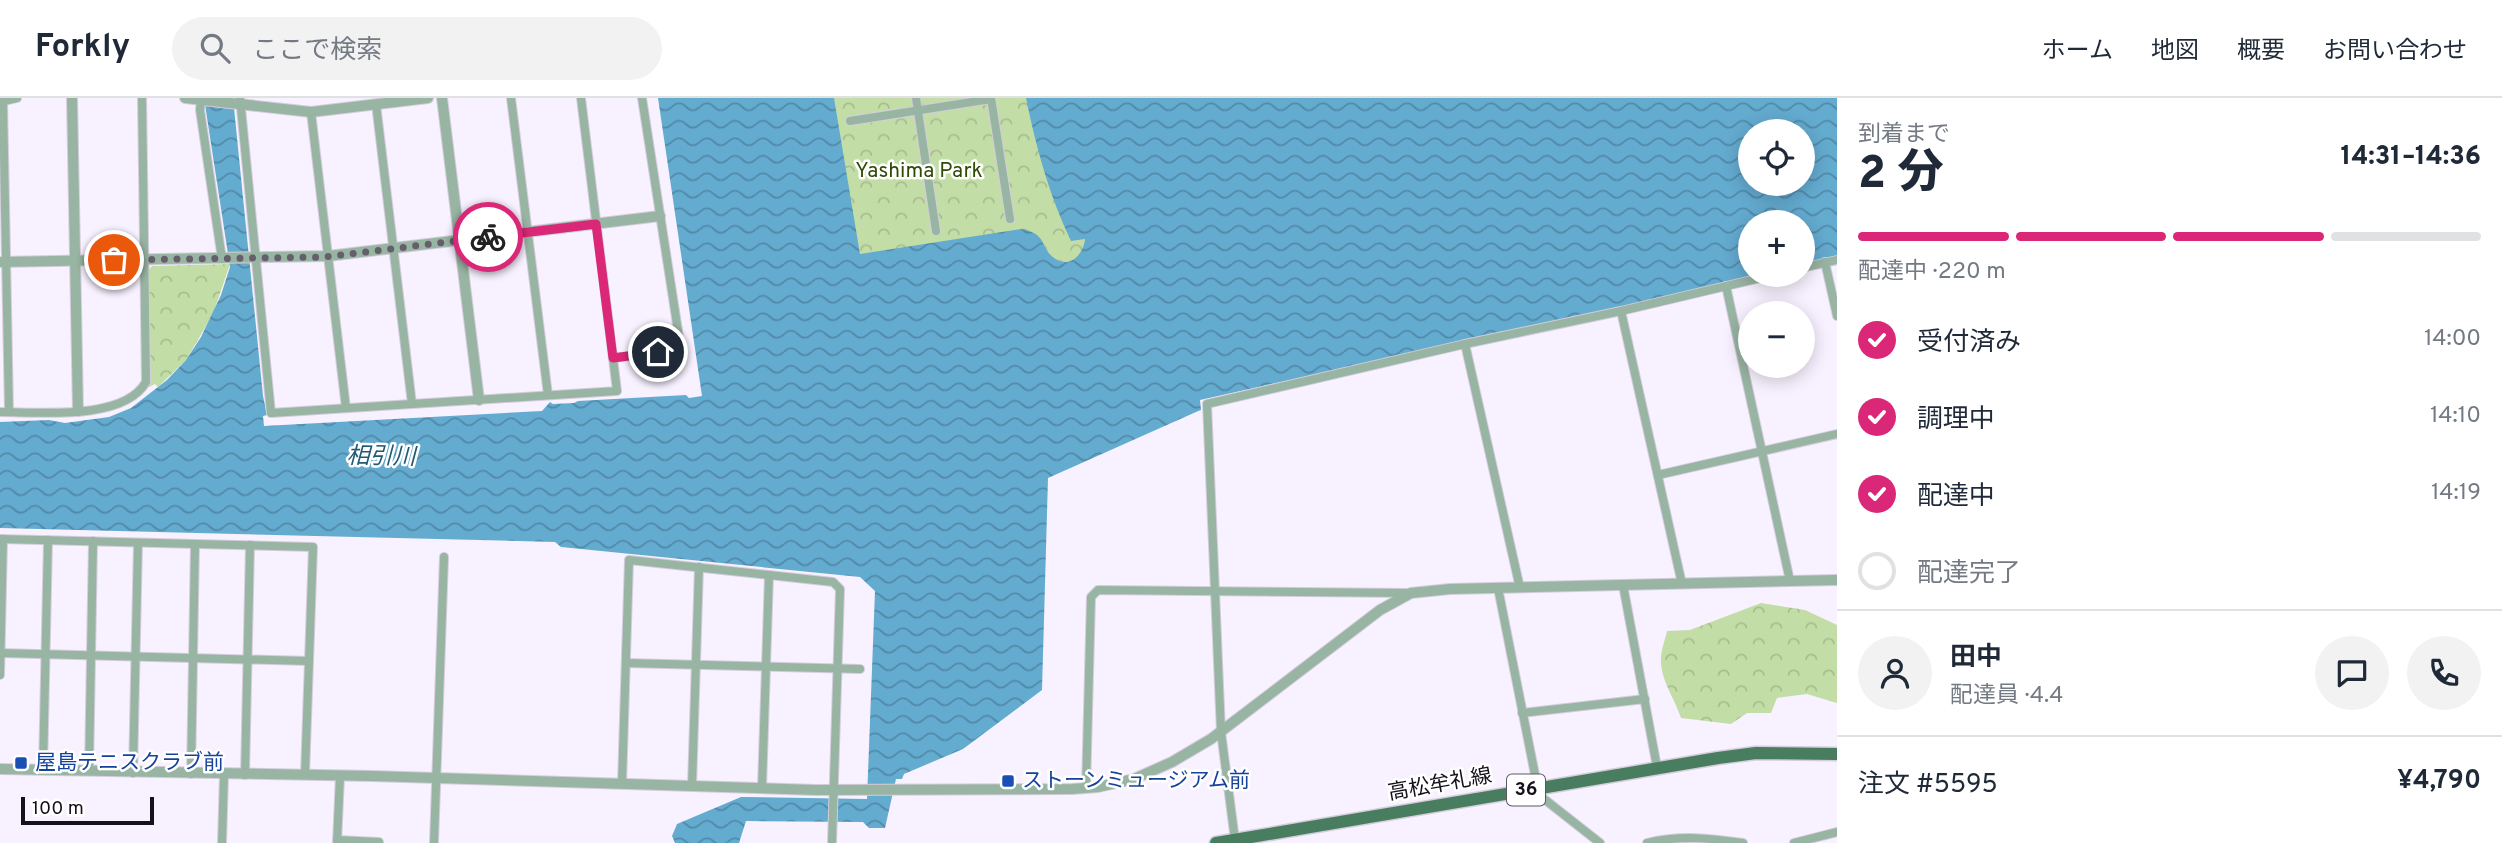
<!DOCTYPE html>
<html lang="ja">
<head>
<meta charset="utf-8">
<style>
	:root { --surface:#fff; --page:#f2f2f3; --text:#1f2937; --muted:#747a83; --line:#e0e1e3; --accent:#db2777 }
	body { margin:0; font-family:Overpass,"Noto Sans JP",sans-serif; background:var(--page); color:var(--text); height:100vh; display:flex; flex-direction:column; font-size:26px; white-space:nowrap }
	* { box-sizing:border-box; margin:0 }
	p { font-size:23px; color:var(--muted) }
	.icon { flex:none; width:38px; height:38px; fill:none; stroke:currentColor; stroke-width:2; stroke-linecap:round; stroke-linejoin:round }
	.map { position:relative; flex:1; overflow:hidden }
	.sheet { display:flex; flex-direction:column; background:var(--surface); width:665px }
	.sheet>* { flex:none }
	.buttons { position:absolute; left:1738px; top:21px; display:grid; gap:14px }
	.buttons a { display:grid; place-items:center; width:77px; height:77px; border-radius:50%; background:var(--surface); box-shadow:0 4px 18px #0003; font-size:35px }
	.scale { position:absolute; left:21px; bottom:18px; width:133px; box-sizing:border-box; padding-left:7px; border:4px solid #16101b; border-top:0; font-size:19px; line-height:24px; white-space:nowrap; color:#16101b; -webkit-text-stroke:5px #fff; paint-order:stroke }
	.pin { position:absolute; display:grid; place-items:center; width:60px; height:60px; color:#fff; margin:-30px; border:4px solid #fff; border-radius:50%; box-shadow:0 2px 7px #0007 }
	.courier { position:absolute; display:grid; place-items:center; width:70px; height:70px; margin:-35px; border:5px solid #db2777; border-radius:50%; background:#fff; color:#222; box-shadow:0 2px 9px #0007 }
	.head em { font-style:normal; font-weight:800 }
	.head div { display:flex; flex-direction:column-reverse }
	.head { display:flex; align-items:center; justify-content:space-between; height:119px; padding:0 21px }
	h1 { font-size:46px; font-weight:800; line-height:52px }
	.bar { display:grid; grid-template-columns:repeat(4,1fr); gap:10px 7px; align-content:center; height:84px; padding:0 21px }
	.bar i { height:9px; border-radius:5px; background:var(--line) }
	.bar .on { background:var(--accent) }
	.bar p { grid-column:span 4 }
	.line { display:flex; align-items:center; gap:18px; padding:0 21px; border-top:2px solid var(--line) }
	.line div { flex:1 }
	.round { display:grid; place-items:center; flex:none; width:74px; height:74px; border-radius:37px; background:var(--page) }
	ol { padding:0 21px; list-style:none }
	li { display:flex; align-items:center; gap:21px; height:77px }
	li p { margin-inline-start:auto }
	li .icon { padding:7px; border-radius:50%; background:var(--accent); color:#fff; stroke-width:4 }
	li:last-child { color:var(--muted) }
	li i { width:38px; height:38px; border:4px solid var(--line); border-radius:50% }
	header { display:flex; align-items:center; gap:42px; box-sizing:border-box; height:98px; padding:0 35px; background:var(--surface); border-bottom:2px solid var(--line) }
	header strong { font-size:33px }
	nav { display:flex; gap:38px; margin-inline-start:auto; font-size:24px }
	.search { width:490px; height:63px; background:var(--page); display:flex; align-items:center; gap:18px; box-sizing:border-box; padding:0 24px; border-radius:38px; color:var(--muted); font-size:26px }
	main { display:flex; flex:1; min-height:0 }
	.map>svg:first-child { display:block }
	.forest { fill:url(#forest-crowns) }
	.water { fill:url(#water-waves); fill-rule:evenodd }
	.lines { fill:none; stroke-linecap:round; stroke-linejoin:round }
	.minor-casing { stroke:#d4cddb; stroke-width:10 }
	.tertiary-casing { stroke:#d4cddb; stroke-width:12 }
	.primary-casing { stroke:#d4cddb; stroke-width:15 }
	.minor { stroke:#98b4a2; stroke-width:8 }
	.tertiary { stroke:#98b4a2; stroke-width:10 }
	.primary { stroke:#487e5f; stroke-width:12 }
	.done { stroke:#655f6b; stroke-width:7; stroke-dasharray:0 12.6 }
	.route { stroke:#db2777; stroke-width:9 }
	.transit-dot { fill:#1a4fb4; stroke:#fff; stroke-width:2.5 }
	.labels { text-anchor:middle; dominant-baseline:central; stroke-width:5; stroke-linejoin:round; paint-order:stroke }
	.shield { fill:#fff; stroke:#5c585f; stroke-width:2 }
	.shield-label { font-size:19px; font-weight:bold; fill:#16101b }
	.park-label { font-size:21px; fill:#304903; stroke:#fff }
	.transit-label { font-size:21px; fill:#164399; stroke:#fff; text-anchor:start }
	.street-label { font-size:21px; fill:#16101b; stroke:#fff }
	.water-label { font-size:23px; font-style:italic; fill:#225a74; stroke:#fff }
</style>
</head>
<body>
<header>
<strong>Forkly</strong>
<div class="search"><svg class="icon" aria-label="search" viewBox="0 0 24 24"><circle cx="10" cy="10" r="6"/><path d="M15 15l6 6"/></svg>ここで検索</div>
<nav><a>ホーム</a><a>地図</a><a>概要</a><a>お問い合わせ</a></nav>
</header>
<main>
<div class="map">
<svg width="1837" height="745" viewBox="0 0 1837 745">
	<defs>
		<pattern id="forest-crowns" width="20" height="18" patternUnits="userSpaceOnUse" patternTransform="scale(1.75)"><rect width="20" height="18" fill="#c3dda7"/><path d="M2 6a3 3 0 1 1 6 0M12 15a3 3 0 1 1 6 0" fill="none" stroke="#a7bd8f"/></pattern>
		<pattern id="water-waves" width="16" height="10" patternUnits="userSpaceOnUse" patternTransform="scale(1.75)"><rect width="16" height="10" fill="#64abd0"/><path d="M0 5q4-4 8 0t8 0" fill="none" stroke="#518aa8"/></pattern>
	</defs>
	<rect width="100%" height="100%" fill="#f8f1ff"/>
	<g class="forest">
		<path d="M833,0H1034L1087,139L1082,157L1068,165L858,157Z"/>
		<path d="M230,166L213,216L186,262L158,289L155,286L149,289L148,173L152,168Z"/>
		<path d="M1761,505L1805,512L1837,527V605L1807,596L1777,600L1771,615H1747L1731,626L1681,620C1675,601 1660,581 1661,561C1661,552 1665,542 1667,533L1690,532Z"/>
	</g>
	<path class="water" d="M204,0H233L263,298L267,317L263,318L264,328L542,313L550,304L553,306L574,305L578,303L686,297L689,300L702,298L658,0H834L860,156L1021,131C1048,136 1039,148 1054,160C1070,172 1084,155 1085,141L1071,143C1049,97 1036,49 1026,0H1837V160L1803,168L1802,124H1750V177H1764L1200,302L1201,312L1196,314L1048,380L1042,592L963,651L904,676L902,681H896L885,730H869L863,724L746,723L739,745H675L672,738L677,726L741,699L867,701L875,493L860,479L561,449L555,444L0,430V324L49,322L65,325L109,319L131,310L167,282L186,262L201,239L221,197L230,169ZM1750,33H1802V86H1750Z"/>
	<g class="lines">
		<defs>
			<g id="minor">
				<path d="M240,0L271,315L617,293L581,0"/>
				<path d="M511,0L548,297"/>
				<path d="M916,0L936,133"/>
				<path d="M991,0L1010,121"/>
				<path d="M201,2L200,12L222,161"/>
				<path d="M3,3L9,314"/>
				<path d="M0,4L17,0"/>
				<path d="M376,6L412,306"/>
				<path d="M311,14L346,310"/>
				<path d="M850,23L991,1"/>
				<path d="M1825,164L1837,218"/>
				<path d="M1802,170L1837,162"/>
				<path d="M1726,188L1790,483"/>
				<path d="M613,260L681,252L642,0"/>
				<path d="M0,314C39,314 124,323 146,284L142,0"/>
				<path d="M1658,377L1837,336"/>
				<path d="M0,441L313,449L305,677"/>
				<path d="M1682,486L1621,213L1773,177"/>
				<path d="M1623,487L1657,669"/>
				<path d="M1498,490L1539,697L1600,745"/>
				<path d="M1520,490L1465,246L1621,213"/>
				<path d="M0,555L309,563"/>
				<path d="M626,565L860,571"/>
				<path d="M0,577L3,441"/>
				<path d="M1522,615L1645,601"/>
				<path d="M43,672L48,442"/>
				<path d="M89,673L93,443"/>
				<path d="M133,675L138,445"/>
				<path d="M191,676L195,446"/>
				<path d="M245,677L250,447"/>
				<path d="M622,686L629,462L833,484L840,491L832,745"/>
				<path d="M692,688L699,469"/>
				<path d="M762,690L769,477"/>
				<path d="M1086,690L1091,499L1098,492L1408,495"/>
				<path d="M337,742L379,744"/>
				<path d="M1235,742L1221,634L1207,306L1465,246"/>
				<path d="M222,745L224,677"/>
				<path d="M337,745L340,678"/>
				<path d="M434,745L444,459"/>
				<path d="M1647,745C1680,737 1710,740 1743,745"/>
				<path d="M1794,745L1837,734"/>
			</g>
			<g id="tertiary">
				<path d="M72,0L78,313"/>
				<path d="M185,0L311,14L428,0"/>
				<path d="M442,0L479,302"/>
				<path d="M0,164L328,158L660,118"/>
				<path d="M0,671L372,678L816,692L1072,691L1098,689L1134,681L1172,664L1211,641L1380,512L1411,495L1450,491L1837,482"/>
			</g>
			<path id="primary" d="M1216,745L1718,660L1756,655L1837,656"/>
		</defs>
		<use href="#minor" class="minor-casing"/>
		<use href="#tertiary" class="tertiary-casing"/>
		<use href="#primary" class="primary-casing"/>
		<use href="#minor" class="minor"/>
		<use href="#tertiary" class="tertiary"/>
		<use href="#primary" class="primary"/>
	</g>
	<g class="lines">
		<path class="done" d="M114,162L325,159L488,139"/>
		<path class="route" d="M488,139L596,126L613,260L658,254"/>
	</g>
	<g class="transit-dot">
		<rect x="14" y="658" width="14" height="14" rx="3.5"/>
		<rect x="1001" y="676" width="14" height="14" rx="3.5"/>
	</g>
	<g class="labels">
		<rect class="shield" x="1507" y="676.5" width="38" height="31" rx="5"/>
		<g class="shield-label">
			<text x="1526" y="692">36</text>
		</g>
		<g class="park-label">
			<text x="919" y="73">Yashima Park</text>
		</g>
		<g class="transit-label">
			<text x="35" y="665">屋島テニスクラブ前</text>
			<text x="1022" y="683">ストーンミュージアム前</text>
		</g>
		<g class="street-label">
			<text transform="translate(1440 687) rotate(-10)">高松牟礼線</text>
		</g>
		<g class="water-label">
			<text transform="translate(381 360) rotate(1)">相引川</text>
		</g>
	</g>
</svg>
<div class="buttons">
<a><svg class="icon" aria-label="locate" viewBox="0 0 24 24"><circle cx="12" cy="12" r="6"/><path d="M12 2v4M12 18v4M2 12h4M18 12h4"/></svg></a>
<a>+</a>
<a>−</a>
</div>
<div class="scale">100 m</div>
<div class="pin" style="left:114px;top:162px;background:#ea580c"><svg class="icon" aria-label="bag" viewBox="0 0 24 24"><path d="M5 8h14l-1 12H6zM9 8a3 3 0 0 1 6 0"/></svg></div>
<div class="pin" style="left:658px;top:254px;background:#1f2937"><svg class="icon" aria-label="home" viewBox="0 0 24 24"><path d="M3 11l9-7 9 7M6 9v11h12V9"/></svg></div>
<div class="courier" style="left:488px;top:139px"><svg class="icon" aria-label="bike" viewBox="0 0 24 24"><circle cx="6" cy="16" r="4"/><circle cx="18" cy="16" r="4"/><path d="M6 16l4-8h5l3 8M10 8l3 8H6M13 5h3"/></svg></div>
</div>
<section class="sheet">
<div class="head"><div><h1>2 分</h1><p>到着まで</p></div><em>14:31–14:36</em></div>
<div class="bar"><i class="on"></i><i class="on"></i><i class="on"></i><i></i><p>配達中 · 220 m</p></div>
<ol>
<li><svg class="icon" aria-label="check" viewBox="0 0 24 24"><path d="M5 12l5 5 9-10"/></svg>受付済み<p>14:00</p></li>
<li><svg class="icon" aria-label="check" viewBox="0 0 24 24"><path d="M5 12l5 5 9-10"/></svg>調理中<p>14:10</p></li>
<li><svg class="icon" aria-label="check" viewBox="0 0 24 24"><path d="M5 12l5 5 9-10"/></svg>配達中<p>14:19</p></li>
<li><i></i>配達完了</li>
</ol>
<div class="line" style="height:126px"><a class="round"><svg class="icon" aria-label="person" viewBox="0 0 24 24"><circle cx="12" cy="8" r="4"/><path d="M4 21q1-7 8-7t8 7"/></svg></a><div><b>田中</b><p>配達員 · 4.4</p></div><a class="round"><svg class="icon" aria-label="chat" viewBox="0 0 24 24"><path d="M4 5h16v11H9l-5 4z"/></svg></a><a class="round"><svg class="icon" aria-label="phone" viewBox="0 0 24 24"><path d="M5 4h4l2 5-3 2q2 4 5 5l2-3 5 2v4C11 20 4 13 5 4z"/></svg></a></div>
<div class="line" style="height:91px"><div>注文 #5595</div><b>¥4,790</b></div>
</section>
</main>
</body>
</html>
